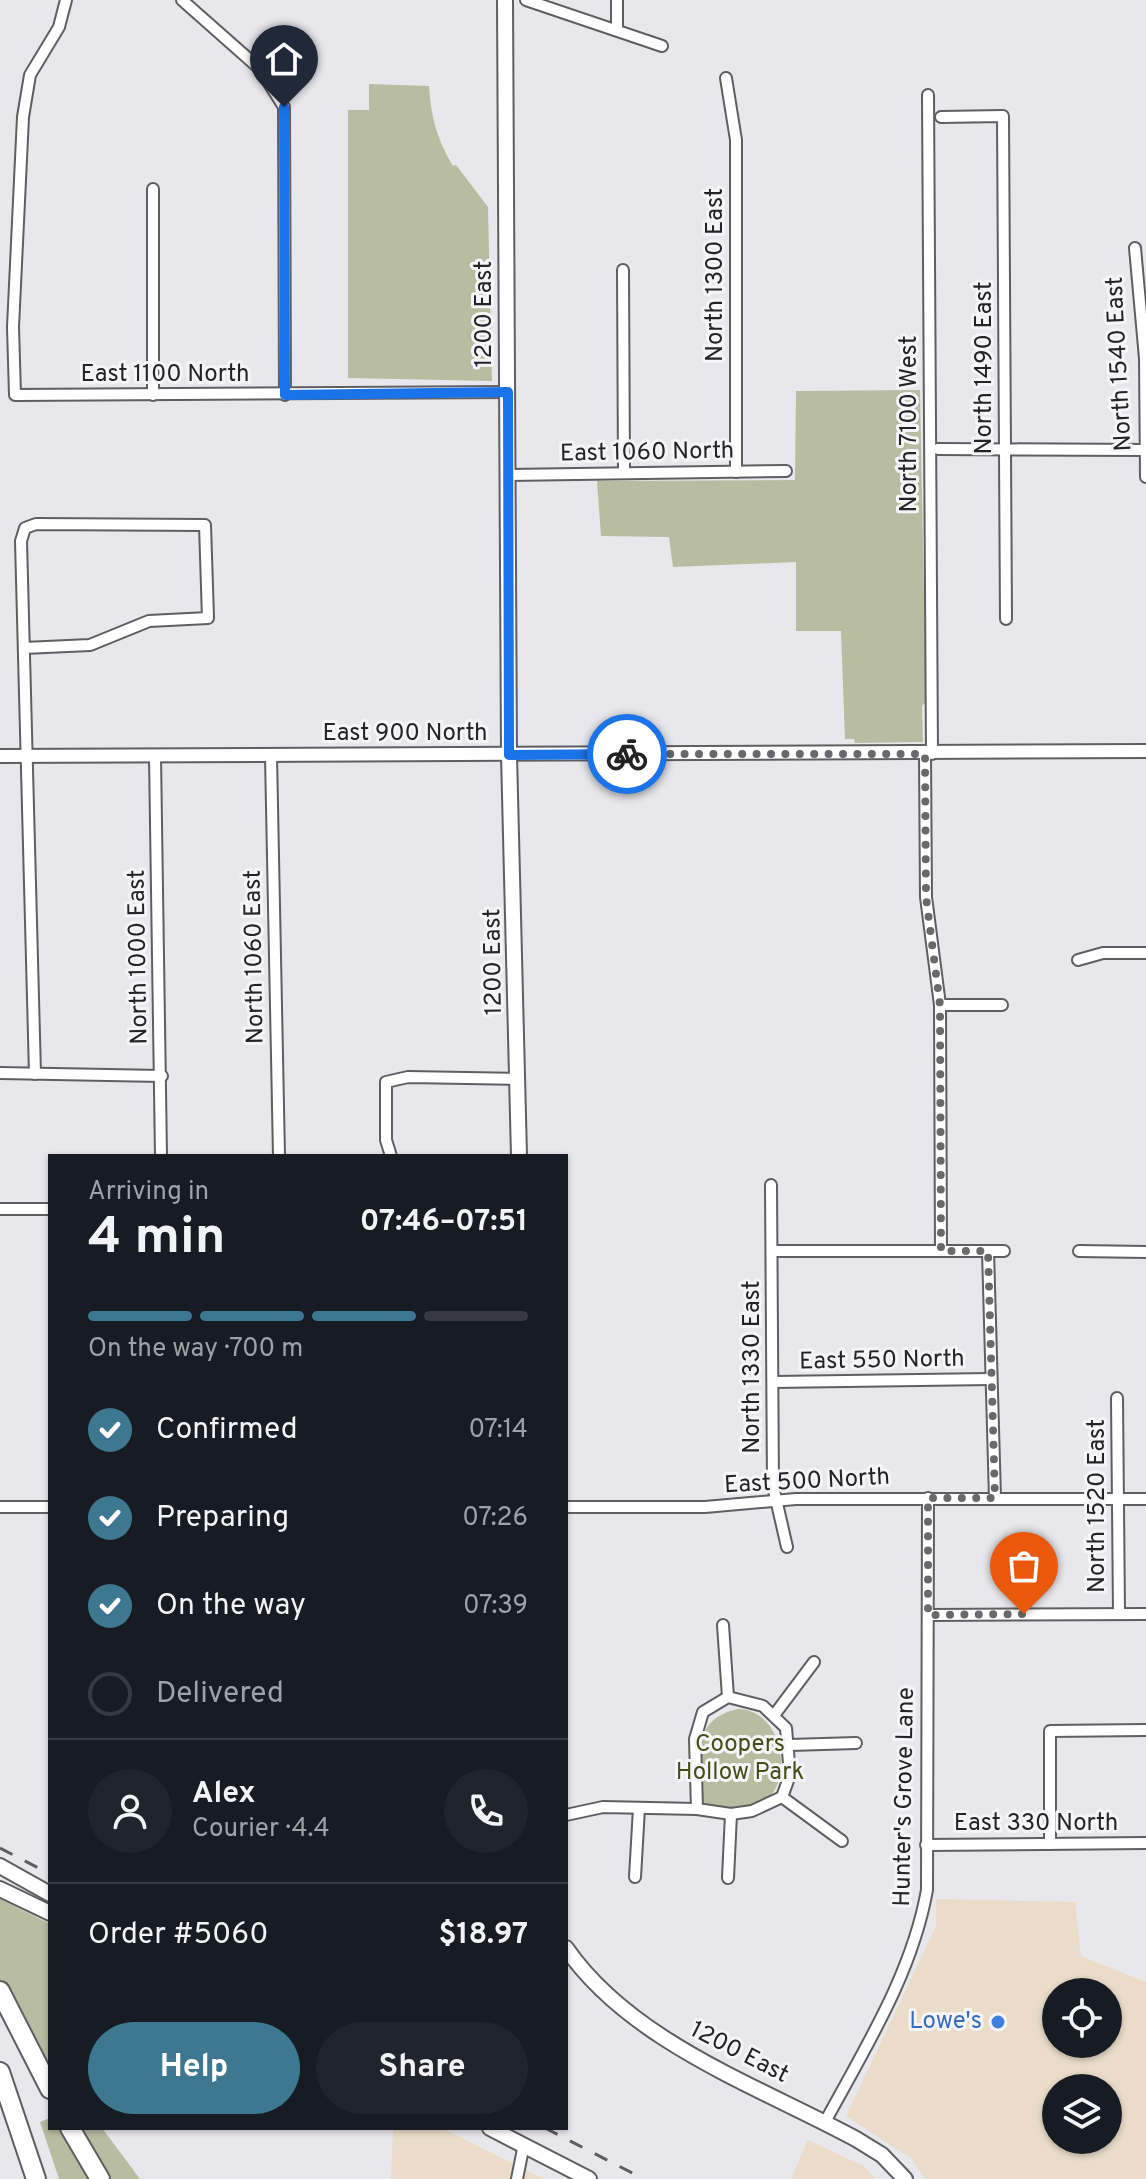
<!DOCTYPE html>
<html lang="en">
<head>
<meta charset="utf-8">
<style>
	:root { --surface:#171b24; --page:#20242c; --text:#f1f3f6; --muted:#9ea1a6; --line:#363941; --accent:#3d7890 }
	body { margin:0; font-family:Overpass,sans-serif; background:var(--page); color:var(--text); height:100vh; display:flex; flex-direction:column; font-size:30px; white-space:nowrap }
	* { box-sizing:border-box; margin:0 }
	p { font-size:26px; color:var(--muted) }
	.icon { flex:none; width:44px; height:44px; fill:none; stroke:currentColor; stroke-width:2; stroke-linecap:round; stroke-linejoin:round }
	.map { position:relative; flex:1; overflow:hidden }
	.sheet { position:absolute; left:48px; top:1154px; width:520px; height:976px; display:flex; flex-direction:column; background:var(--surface); border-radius:0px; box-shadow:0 2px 6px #0004 }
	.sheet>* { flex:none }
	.fabs { position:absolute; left:1042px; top:1978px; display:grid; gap:16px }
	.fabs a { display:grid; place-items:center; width:80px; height:80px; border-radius:50%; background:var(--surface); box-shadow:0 2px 6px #0004; font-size:40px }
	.pin { position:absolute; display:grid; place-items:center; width:68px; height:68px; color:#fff; margin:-82px -34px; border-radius:50% 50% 50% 0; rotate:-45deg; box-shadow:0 0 8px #0007 }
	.pin .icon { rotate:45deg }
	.courier { position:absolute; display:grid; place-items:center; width:80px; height:80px; margin:-40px; border:6px solid #1a73e8; border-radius:50%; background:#fff; color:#222; box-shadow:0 2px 10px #0007 }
	.head em { font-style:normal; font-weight:700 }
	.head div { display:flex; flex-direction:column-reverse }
	.head { display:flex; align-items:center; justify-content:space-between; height:136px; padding:0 40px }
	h1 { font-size:52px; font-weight:700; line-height:60px }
	.bar { display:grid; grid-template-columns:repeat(4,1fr); gap:12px 8px; align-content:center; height:96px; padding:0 40px }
	.bar i { height:10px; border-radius:6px; background:var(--line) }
	.bar .selected { background:var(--accent) }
	.bar p { grid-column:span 4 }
	.line { display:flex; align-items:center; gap:20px; padding:0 40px; border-top:2px solid var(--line) }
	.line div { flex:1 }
	.round { display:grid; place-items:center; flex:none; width:84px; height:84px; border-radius:42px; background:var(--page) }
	ol { padding:0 40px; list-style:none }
	li { display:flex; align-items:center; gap:24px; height:88px }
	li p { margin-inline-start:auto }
	li .icon { padding:8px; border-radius:50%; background:var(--accent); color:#fff; stroke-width:4 }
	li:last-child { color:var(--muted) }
	li i { width:44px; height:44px; border:4px solid var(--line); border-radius:50% }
	.button { display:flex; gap:16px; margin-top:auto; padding:16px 40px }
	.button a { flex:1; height:92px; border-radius:48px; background:var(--accent); color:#fff; font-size:32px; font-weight:700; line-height:92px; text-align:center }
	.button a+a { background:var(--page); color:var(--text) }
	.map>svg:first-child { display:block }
	.commercial { fill:#eadcc9; fill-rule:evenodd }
	.green { fill:#b8bca1 }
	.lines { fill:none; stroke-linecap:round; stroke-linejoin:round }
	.minor-casing { stroke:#5f5e62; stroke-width:14 }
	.tertiary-casing { stroke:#5f5e62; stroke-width:16 }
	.secondary-casing { stroke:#5f5e62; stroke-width:18 }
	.motorway-casing { stroke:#5f5e62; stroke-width:22 }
	.minor { stroke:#fff; stroke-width:10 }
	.tertiary { stroke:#fff; stroke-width:12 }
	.secondary { stroke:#fff; stroke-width:14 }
	.motorway { stroke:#fff; stroke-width:18 }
	.rail { stroke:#5d5c5f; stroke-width:3; stroke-dasharray:14 14; stroke-linecap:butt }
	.done { stroke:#69686b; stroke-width:8; stroke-dasharray:0 14.4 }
	.route { stroke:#1a73e8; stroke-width:10 }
	.shop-dot { fill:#3f7fe0; stroke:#f5f5f9; stroke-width:3 }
	.labels { text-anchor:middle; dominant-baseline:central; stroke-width:6; stroke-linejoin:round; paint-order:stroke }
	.street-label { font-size:24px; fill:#242426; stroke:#f5f5f9 }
	.park-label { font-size:24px; fill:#464c16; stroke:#f5f5f9 }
	.shop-label { font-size:24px; fill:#366cbe; stroke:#f5f5f9; text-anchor:end }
</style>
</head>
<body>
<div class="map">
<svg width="1146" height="2179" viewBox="0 0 1146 2179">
	<rect width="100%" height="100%" fill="#e8e7ec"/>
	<g class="commercial">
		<path d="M936,1899L1075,1902L1081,1956L1146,1982V2179H925L912,2159L846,2116L936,1926ZM1056,1992H1108V2044H1056ZM1056,2088H1108V2140H1056Z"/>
		<path d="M393,2128H442L544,2179H391Z"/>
		<path d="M808,2140L865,2167L875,2179H791Z"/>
	</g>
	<g class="green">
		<path d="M369,84L429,86C431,117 437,139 453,166L456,165L488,207L492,381L348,378V110H369Z"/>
		<path d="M920,390L926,702L922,706L923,742L855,743L854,739H845L841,631H796V562L673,567L669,537L601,536L597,481L795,480L796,391Z"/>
		<path d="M738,1709C784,1710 794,1783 764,1801C747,1812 728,1808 708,1807L701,1798C701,1759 689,1720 738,1709Z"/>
		<path d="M0,1899L50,1924V2075L0,1982Z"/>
		<path d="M50,2118V2128H58L88,2179H59L40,2122Z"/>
		<path d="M80,2128H102L140,2179H109Z"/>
	</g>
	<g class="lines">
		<defs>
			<g id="minor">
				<path d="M66,0L59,27L30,75L23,117L13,327L15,395L508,392"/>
				<path d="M182,0L260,69L284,107L285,395"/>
				<path d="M526,0L662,46"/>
				<path d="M617,29V0"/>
				<path d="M726,78L736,140V472"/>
				<path d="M928,95L932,754"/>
				<path d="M941,117L1003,116L1006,619"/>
				<path d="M153,189V395"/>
				<path d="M1135,248L1145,358L1146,477"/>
				<path d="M623,270L624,473"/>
				<path d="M938,449L1146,450"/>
				<path d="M509,475L786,471"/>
				<path d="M24,648L90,645L149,621L208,618L205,525L36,524L25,528L21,541L35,1074"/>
				<path d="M925,754L926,897L940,1005L941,1251"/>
				<path d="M155,756L161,1156"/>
				<path d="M271,756L279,1156"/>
				<path d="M1078,960L1103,953H1146"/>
				<path d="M940,1005H1002"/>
				<path d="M0,1073L162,1076"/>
				<path d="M391,1156L386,1140V1082L408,1077L518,1079"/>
				<path d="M771,1185L773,1486L787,1547"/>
				<path d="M0,1209H50"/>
				<path d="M772,1251H1004"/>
				<path d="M988,1251L995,1498"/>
				<path d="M1079,1251L1146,1252"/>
				<path d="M773,1382L991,1379"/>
				<path d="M1117,1398L1119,1613"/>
				<path d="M0,1507H50"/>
				<path d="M566,1507H705L796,1499H1146"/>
				<path d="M928,1615L1146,1614"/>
				<path d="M723,1625L728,1697"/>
				<path d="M775,1714L814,1662"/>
				<path d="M790,1745L856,1743"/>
				<path d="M782,1797L842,1841"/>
				<path d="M697,1809L695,1739L703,1712L728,1697L763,1706L786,1728L790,1775L782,1797"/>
				<path d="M566,1815L603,1807L697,1809L731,1814L752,1811L782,1797"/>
				<path d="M1050,1844V1731L1146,1730"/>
				<path d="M926,1845L1146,1843"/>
				<path d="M635,1877L639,1808"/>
				<path d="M728,1878L731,1814"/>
				<path d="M825,2122C865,2048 912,1974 927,1890L928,1498"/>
				<path d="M517,2179L524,2144"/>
			</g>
			<path id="tertiary" d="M0,756L1146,751"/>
			<g id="secondary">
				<path d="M505,0L509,755L519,1156"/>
				<path d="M0,1866L50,1894"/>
				<path d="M0,1889L50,1913"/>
				<path d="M566,1948C631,2042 758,2086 856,2139L882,2155L905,2179"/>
				<path d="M490,2128L589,2179"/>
			</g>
			<g id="motorway">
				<path d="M0,1991L50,2089"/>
				<path d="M0,2072L36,2179"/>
				<path d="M70,2128L100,2179"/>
			</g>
		</defs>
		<use href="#minor" class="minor-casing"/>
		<use href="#tertiary" class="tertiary-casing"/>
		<use href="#secondary" class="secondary-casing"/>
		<use href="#motorway" class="motorway-casing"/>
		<use href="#minor" class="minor"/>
		<use href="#tertiary" class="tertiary"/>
		<use href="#secondary" class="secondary"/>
		<use href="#motorway" class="motorway"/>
		<g class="rail">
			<path d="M0,1848L50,1874"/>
			<path d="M545,2128L644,2179"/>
		</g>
	</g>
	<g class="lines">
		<path class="done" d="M627,754H925L926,897L940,1005L941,1251H988L995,1498H928V1615L1024,1614"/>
		<path class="route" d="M284,107L285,395L508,392L509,755L627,754"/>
	</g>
	<circle class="shop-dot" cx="998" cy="2022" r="8"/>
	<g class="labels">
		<g class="street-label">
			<text transform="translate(716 275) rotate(-90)">North 1300 East</text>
			<text transform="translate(485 314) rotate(-90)">1200 East</text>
			<text transform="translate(1120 364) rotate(-93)">North 1540 East</text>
			<text transform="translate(985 368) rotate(-90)">North 1490 East</text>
			<text x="165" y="375">East 1100 North</text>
			<text transform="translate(910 424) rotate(-90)">North 7100 West</text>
			<text transform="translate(647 453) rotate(-1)">East 1060 North</text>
			<text x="405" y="734">East 900 North</text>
			<text transform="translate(139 957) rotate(-91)">North 1000 East</text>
			<text transform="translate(255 957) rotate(-91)">North 1060 East</text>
			<text transform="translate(494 962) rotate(-91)">1200 East</text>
			<text transform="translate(882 1361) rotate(-1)">East 550 North</text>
			<text transform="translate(753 1367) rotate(-90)">North 1330 East</text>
			<text transform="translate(807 1482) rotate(-3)">East 500 North</text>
			<text transform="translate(1098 1506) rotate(-90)">North 1520 East</text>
			<text transform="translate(905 1797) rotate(-89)">Hunter's Grove Lane</text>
			<text x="1036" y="1824">East 330 North</text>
			<text transform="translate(739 2053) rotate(27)">1200 East</text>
		</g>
		<g class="park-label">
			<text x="740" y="1745">Coopers<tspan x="740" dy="28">Hollow Park</tspan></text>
		</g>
		<g class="shop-label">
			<text x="982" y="2022">Lowe's</text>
		</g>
	</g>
</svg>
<div class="fabs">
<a><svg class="icon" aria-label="locate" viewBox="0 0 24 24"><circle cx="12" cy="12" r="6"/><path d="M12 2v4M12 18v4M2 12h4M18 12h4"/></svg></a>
<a><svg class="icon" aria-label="layers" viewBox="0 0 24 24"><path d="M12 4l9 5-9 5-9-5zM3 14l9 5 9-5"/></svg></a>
</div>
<div class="pin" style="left:1024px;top:1614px;background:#ea580c"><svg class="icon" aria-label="bag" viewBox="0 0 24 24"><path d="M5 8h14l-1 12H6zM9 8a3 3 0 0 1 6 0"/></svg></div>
<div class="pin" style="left:284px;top:107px;background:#1f2937"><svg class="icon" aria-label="home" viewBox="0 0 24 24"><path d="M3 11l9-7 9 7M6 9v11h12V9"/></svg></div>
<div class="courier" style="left:627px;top:754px"><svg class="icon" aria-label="bike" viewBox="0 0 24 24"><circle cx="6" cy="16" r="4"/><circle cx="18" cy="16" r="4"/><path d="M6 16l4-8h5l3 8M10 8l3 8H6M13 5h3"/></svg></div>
<section class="sheet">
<div class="head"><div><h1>4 min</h1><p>Arriving in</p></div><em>07:46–07:51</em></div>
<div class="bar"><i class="selected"></i><i class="selected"></i><i class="selected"></i><i></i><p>On the way · 700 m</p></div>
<ol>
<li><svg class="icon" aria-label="check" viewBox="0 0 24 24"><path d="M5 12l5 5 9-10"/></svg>Confirmed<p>07:14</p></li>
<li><svg class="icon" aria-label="check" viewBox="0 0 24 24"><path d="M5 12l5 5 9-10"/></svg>Preparing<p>07:26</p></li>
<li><svg class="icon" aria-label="check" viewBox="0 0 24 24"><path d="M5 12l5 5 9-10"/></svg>On the way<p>07:39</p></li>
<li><i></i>Delivered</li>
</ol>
<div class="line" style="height:144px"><a class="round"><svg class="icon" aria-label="person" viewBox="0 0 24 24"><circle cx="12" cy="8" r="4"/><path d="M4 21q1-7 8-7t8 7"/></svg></a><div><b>Alex</b><p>Courier · 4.4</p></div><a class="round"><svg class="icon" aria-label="phone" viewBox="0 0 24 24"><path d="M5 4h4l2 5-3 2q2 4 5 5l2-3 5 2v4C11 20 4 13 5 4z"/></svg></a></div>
<div class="line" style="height:104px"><div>Order #5060</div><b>$18.97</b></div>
<div class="button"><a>Help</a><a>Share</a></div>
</section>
</div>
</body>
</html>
